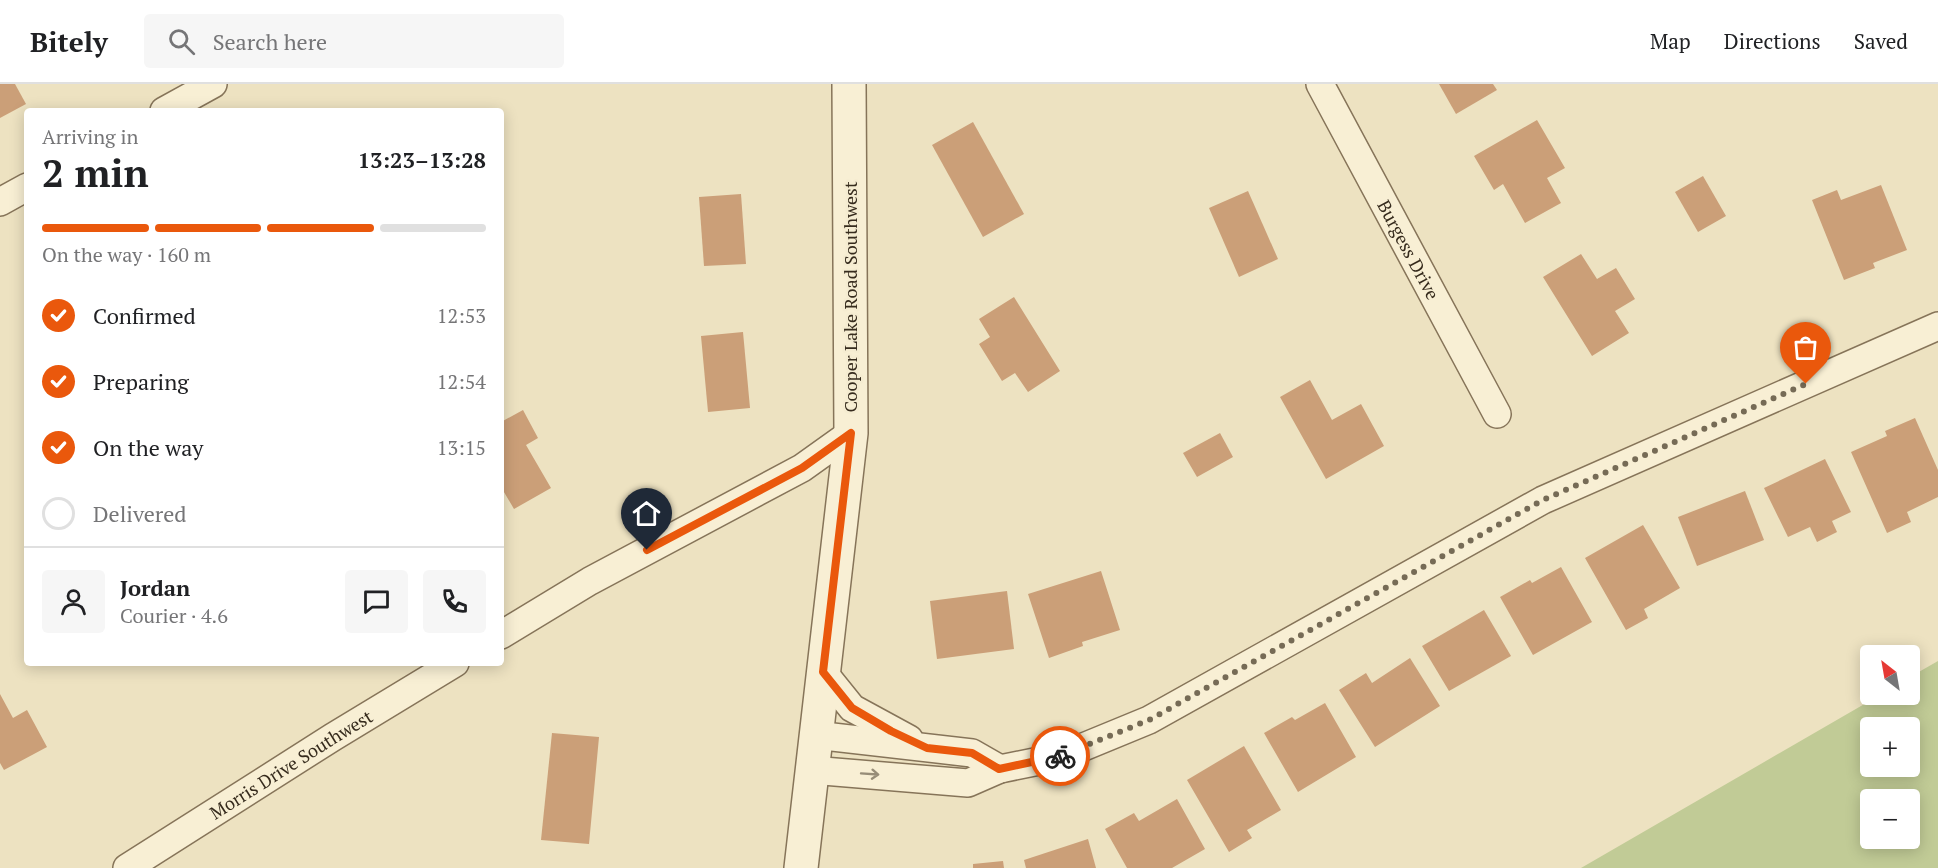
<!DOCTYPE html>
<html lang="en">
<head>
<meta charset="utf-8">
<style>
	:root { --surface:#fff; --page:#f6f6f6; --text:#202124; --muted:#757577; --line:#e0e0e0; --accent:#ea580c }
	body { margin:0; font-family:"PT Serif",serif; background:var(--page); color:var(--text); height:100vh; display:flex; flex-direction:column; font-size:22px; white-space:nowrap }
	* { box-sizing:border-box; margin:0 }
	p { font-size:20px; color:var(--muted) }
	.icon { flex:none; width:33px; height:33px; fill:none; stroke:currentColor; stroke-width:2; stroke-linecap:round; stroke-linejoin:round }
	.map { position:relative; flex:1; overflow:hidden }
	.panel { position:absolute; left:24px; top:24px; width:480px; height:558px; display:flex; flex-direction:column; background:var(--surface); border-radius:6px; box-shadow:0 3px 15px #0003 }
	.panel>* { flex:none }
	.needle { width:39px; rotate:329deg }
	.controls { position:absolute; left:1860px; top:561px; display:grid; gap:12px }
	.controls a { display:grid; place-items:center; width:60px; height:60px; border-radius:6px; background:var(--surface); box-shadow:0 3px 15px #0003; font-size:30px }
	.pin { position:absolute; display:grid; place-items:center; width:51px; height:51px; color:#fff; margin:-62px -26px; border-radius:50% 50% 50% 0; rotate:-45deg; box-shadow:0 0 6px #0007 }
	.pin .icon { rotate:45deg }
	.courier { position:absolute; display:grid; place-items:center; width:60px; height:60px; margin:-30px; border:4px solid #ea580c; border-radius:50%; background:#fff; color:#222; box-shadow:0 2px 8px #0007 }
	.overview em { font-style:normal; font-weight:700 }
	.overview div { display:flex; flex-direction:column-reverse }
	.overview { display:flex; align-items:center; justify-content:space-between; height:102px; padding:0 18px }
	h1 { font-size:39px; font-weight:700; line-height:45px }
	.bar { display:grid; grid-template-columns:repeat(4,1fr); gap:9px 6px; align-content:center; height:72px; padding:0 18px }
	.bar i { height:8px; border-radius:4px; background:var(--line) }
	.bar .on { background:var(--accent) }
	.bar p { grid-column:span 4 }
	.line { display:flex; align-items:center; gap:15px; padding:0 18px; border-top:2px solid var(--line) }
	.line div { flex:1 }
	.round { display:grid; place-items:center; flex:none; width:63px; height:63px; border-radius:6px; background:var(--page) }
	ol { padding:0 18px; list-style:none }
	li { display:flex; align-items:center; gap:18px; height:66px }
	li p { margin-inline-start:auto }
	li .icon { padding:6px; border-radius:50%; background:var(--accent); color:#fff; stroke-width:4 }
	li:last-child { color:var(--muted) }
	li i { width:33px; height:33px; border:3px solid var(--line); border-radius:50% }
	header { display:flex; align-items:center; gap:36px; box-sizing:border-box; height:84px; padding:0 30px; background:var(--surface); border-bottom:2px solid var(--line) }
	header strong { font-size:28px }
	nav { display:flex; gap:33px; margin-inline-start:auto; font-size:21px }
	.search { width:420px; height:54px; background:var(--page); display:flex; align-items:center; gap:15px; box-sizing:border-box; padding:0 21px; border-radius:6px; color:var(--muted); font-size:22px }
	.map>svg:first-child { display:block }
	.green { fill:#c1cb96; fill-rule:evenodd }
	.building { fill:#cb9f78 }
	.lines { fill:none; stroke-linecap:round; stroke-linejoin:round }
	.minor-casing { stroke:#867459; stroke-width:30 }
	.tertiary-casing { stroke:#867459; stroke-width:36 }
	.minor { stroke:#f8efd4; stroke-width:27 }
	.tertiary { stroke:#f8efd4; stroke-width:33 }
	.oneway { stroke:#978d78 }
	.done { stroke:#766b56; stroke-width:6; stroke-dasharray:0 10.8 }
	.route { stroke:#ea580c; stroke-width:8 }
	.labels { text-anchor:middle; dominant-baseline:central; stroke-width:5; stroke-linejoin:round; paint-order:stroke }
	.street-label { font-size:18px; fill:#362b1d; stroke:#f5ecd1 }
</style>
</head>
<body>
<header>
<strong>Bitely</strong>
<div class="search"><svg class="icon" aria-label="search" viewBox="0 0 24 24"><circle cx="10" cy="10" r="6"/><path d="M15 15l6 6"/></svg>Search here</div>
<nav><a>Map</a><a>Directions</a><a>Saved</a></nav>
</header>
<div class="map">
<svg width="1938" height="784" viewBox="0 0 1938 784">
	<rect width="100%" height="100%" fill="#ede2c1"/>
	<path class="green" d="M1938,577V784H1581L1880,611L1910,610V593ZM1870,644H1910V682H1870ZM1870,716H1910V754H1870Z"/>
	<g class="building">
		<path d="M0,0H15L26,20L0,34Z"/>
		<path d="M1439,0H1493L1497,6L1456,30Z"/>
		<path d="M1537,36L1565,84L1547,94L1561,119L1525,139L1503,100L1494,106L1474,72Z"/>
		<path d="M973,38L1024,130L983,153L932,61Z"/>
		<path d="M1703,92L1726,132L1698,148L1675,108Z"/>
		<path d="M1881,101L1907,166L1873,179L1875,184L1844,196L1812,116L1837,106L1841,116Z"/>
		<path d="M1248,107L1278,175L1239,193L1209,124Z"/>
		<path d="M741,110L746,180L704,182L699,113Z"/>
		<path d="M1581,170L1597,195L1616,184L1635,215L1615,227L1629,249L1592,272L1543,193Z"/>
		<path d="M1014,213L1060,287L1028,308L1015,289L1002,297L979,260L990,253L979,235Z"/>
		<path d="M743,248L750,324L708,328L701,252Z"/>
		<path d="M1310,296L1332,336L1361,320L1384,362L1326,395L1280,313Z"/>
		<path d="M523,326L538,354L526,361L551,404L514,425L501,403V338Z"/>
		<path d="M1915,334L1938,386V413L1907,428L1911,438L1887,449L1851,368L1887,352L1885,347Z"/>
		<path d="M1220,349L1233,373L1197,393L1183,369Z"/>
		<path d="M1825,375L1851,428L1832,437L1837,448L1817,458L1810,443L1788,453L1764,404Z"/>
		<path d="M1745,407L1764,456L1697,482L1678,433Z"/>
		<path d="M1643,441L1680,504L1644,525L1648,534L1626,546L1585,474Z"/>
		<path d="M1561,483L1592,538L1533,571L1500,513L1530,496L1532,499Z"/>
		<path d="M1101,487L1120,546L1082,558L1083,562L1049,574L1028,510Z"/>
		<path d="M1007,507L1014,565L937,575L930,517Z"/>
		<path d="M1484,526L1511,572L1449,607L1422,562Z"/>
		<path d="M1410,574L1440,622L1375,663L1339,606L1366,589L1372,599Z"/>
		<path d="M0,610L13,634L27,626L47,663L4,686L0,679Z"/>
		<path d="M1325,619L1356,673L1298,708L1264,649L1292,633L1295,636Z"/>
		<path d="M552,649L599,653L589,760L541,756Z"/>
		<path d="M1244,662L1281,726L1247,746L1252,754L1229,768L1187,696Z"/>
		<path d="M1177,715L1205,765L1172,784H1127L1105,745L1134,729L1139,737Z"/>
		<path d="M1088,755L1096,784H1026L1024,776Z"/>
		<path d="M1003,777L1004,784H973V780Z"/>
	</g>
	<g class="lines">
		<defs>
			<g id="minor">
				<path id="s1" d="M1320,0L1497,330"/>
				<path d="M164,27L213,0"/>
				<path d="M0,118L27,103"/>
				<path d="M501,551L590,497L802,384L851,349"/>
				<path d="M823,588L852,624L909,655"/>
				<path d="M815,651L972,669L1000,685"/>
				<path d="M811,686L968,699L1000,685L1059,673L1149,636L1543,416L1938,242"/>
				<path id="s2" d="M127,784L333,653L455,579"/>
			</g>
			<path id="tertiary" d="M801,784L851,349L849,0"/>
		</defs>
		<use href="#minor" class="minor-casing"/>
		<use href="#tertiary" class="tertiary-casing"/>
		<use href="#minor" class="minor"/>
		<use href="#tertiary" class="tertiary"/>
	</g>
	<defs><path id="oneway-shaft" d="M-6 0H5M1.5-3L5.5 0L1.5 3" fill="none" stroke-width="1.6" stroke-linecap="round" stroke-linejoin="round" transform="scale(1.5)"/></defs>
	<use class="oneway" href="#oneway-shaft" transform="translate(870 690) rotate(4)"/>
	<g class="lines">
		<path class="done" d="M1060,672L1149,636L1543,416L1806,300"/>
		<path class="route" d="M647,466L802,384L851,349L823,588L852,624L891,647L927,664L972,669L999,685L1060,672"/>
	</g>
	<g class="labels">
		<g class="street-label">
			<text stroke="none"><textPath href="#s1" startOffset="188">Burgess Drive</textPath></text>
			<text transform="translate(850 213) rotate(-90)">Cooper Lake Road Southwest</text>
			<text stroke="none"><textPath href="#s2" startOffset="194">Morris Drive Southwest</textPath></text>
		</g>
	</g>
</svg>
<div class="controls">
<a><svg class="needle" viewBox="-14 -14 28 28"><path d="M0-13l5 13h-10z" fill="#e53935"/><path d="M0 13l5-13h-10z" fill="#757577"/></svg></a>
<a>+</a>
<a>−</a>
</div>
<div class="pin" style="left:1806px;top:300px;background:#ea580c"><svg class="icon" aria-label="bag" viewBox="0 0 24 24"><path d="M5 8h14l-1 12H6zM9 8a3 3 0 0 1 6 0"/></svg></div>
<div class="pin" style="left:647px;top:466px;background:#1f2937"><svg class="icon" aria-label="home" viewBox="0 0 24 24"><path d="M3 11l9-7 9 7M6 9v11h12V9"/></svg></div>
<div class="courier" style="left:1060px;top:672px"><svg class="icon" aria-label="bike" viewBox="0 0 24 24"><circle cx="6" cy="16" r="4"/><circle cx="18" cy="16" r="4"/><path d="M6 16l4-8h5l3 8M10 8l3 8H6M13 5h3"/></svg></div>
<section class="panel">
<div class="overview"><div><h1>2 min</h1><p>Arriving in</p></div><em>13:23–13:28</em></div>
<div class="bar"><i class="on"></i><i class="on"></i><i class="on"></i><i></i><p>On the way · 160 m</p></div>
<ol>
<li><svg class="icon" aria-label="check" viewBox="0 0 24 24"><path d="M5 12l5 5 9-10"/></svg>Confirmed<p>12:53</p></li>
<li><svg class="icon" aria-label="check" viewBox="0 0 24 24"><path d="M5 12l5 5 9-10"/></svg>Preparing<p>12:54</p></li>
<li><svg class="icon" aria-label="check" viewBox="0 0 24 24"><path d="M5 12l5 5 9-10"/></svg>On the way<p>13:15</p></li>
<li><i></i>Delivered</li>
</ol>
<div class="line" style="height:108px"><a class="round"><svg class="icon" aria-label="person" viewBox="0 0 24 24"><circle cx="12" cy="8" r="4"/><path d="M4 21q1-7 8-7t8 7"/></svg></a><div><b>Jordan</b><p>Courier · 4.6</p></div><a class="round"><svg class="icon" aria-label="chat" viewBox="0 0 24 24"><path d="M4 5h16v11H9l-5 4z"/></svg></a><a class="round"><svg class="icon" aria-label="phone" viewBox="0 0 24 24"><path d="M5 4h4l2 5-3 2q2 4 5 5l2-3 5 2v4C11 20 4 13 5 4z"/></svg></a></div>
</section>
</div>
</body>
</html>
